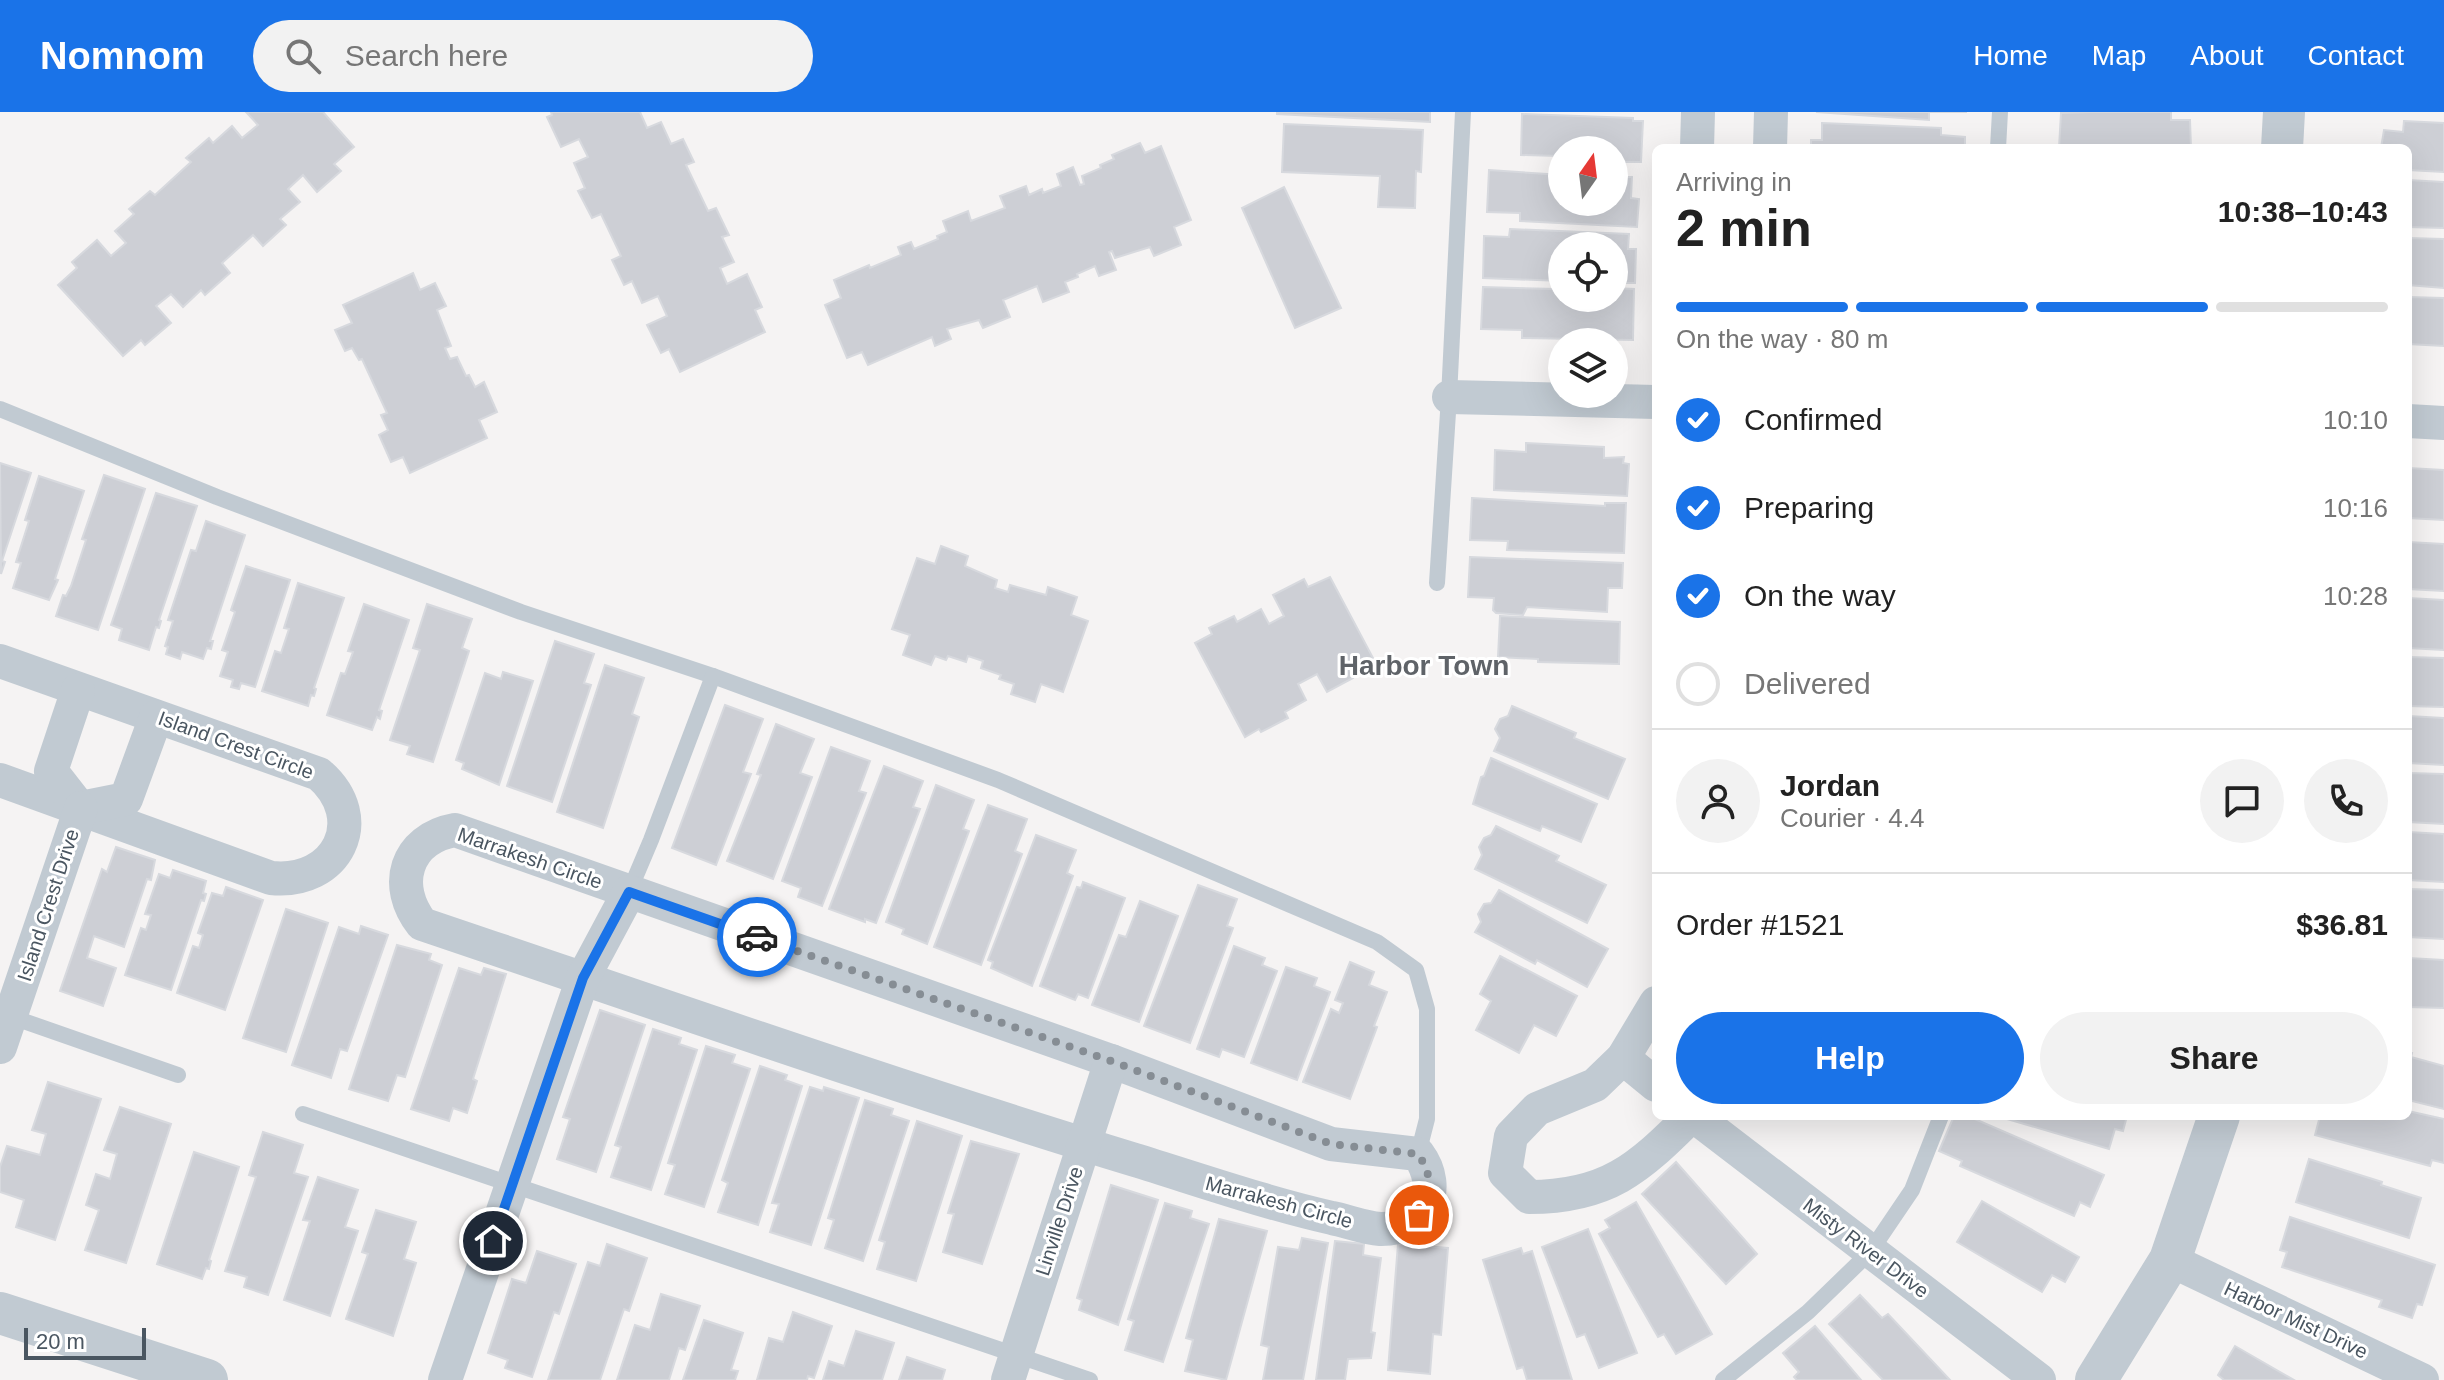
<!DOCTYPE html>
<html lang="en">
<head>
<meta charset="utf-8">
<style>
	:root { --surface:#fff; --page:#f2f2f2; --text:#222; --muted:#767676; --line:#e0e0e0; --accent:#1a73e8 }
	body { margin:0; font-family:Arial,sans-serif; background:var(--page); color:var(--text); height:100vh; display:flex; flex-direction:column; font-size:30px; white-space:nowrap }
	* { box-sizing:border-box; margin:0 }
	p { font-size:26px; color:var(--muted) }
	.icon { flex:none; width:44px; height:44px; fill:none; stroke:currentColor; stroke-width:2; stroke-linecap:round; stroke-linejoin:round }
	.map { position:relative; flex:1; overflow:hidden }
	.drawer { position:absolute; left:1652px; top:32px; width:760px; height:976px; display:flex; flex-direction:column; background:var(--surface); border-radius:12px; box-shadow:0 8px 32px #0002 }
	.drawer>* { flex:none }
	.needle { width:52px; rotate:14deg }
	.controls { position:absolute; left:1548px; top:24px; display:grid; gap:16px }
	.controls a { display:grid; place-items:center; width:80px; height:80px; border-radius:50%; background:var(--surface); box-shadow:0 8px 32px #0002; font-size:40px }
	.scale { position:absolute; left:24px; bottom:20px; width:122px; box-sizing:border-box; padding-left:8px; border:4px solid #4a5661; border-top:0; font-size:22px; line-height:28px; white-space:nowrap; color:#4a5661; -webkit-text-stroke:6px #fff; paint-order:stroke }
	.pin { position:absolute; display:grid; place-items:center; width:68px; height:68px; color:#fff; margin:-34px; border:4px solid #fff; border-radius:50%; box-shadow:0 2px 8px #0007 }
	.courier { position:absolute; display:grid; place-items:center; width:80px; height:80px; margin:-40px; border:6px solid #1a73e8; border-radius:50%; background:#fff; color:#222; box-shadow:0 2px 10px #0007 }
	.summary em { font-style:normal; font-weight:700 }
	.summary div { display:flex; flex-direction:column-reverse }
	.summary { display:flex; align-items:center; justify-content:space-between; height:136px; padding:0 24px }
	h1 { font-size:52px; font-weight:700; line-height:60px }
	.bar { display:grid; grid-template-columns:repeat(4,1fr); gap:12px 8px; align-content:center; height:96px; padding:0 24px }
	.bar i { height:10px; border-radius:6px; background:var(--line) }
	.bar .current { background:var(--accent) }
	.bar p { grid-column:span 4 }
	.line { display:flex; align-items:center; gap:20px; padding:0 24px; border-top:2px solid var(--line) }
	.line div { flex:1 }
	.round { display:grid; place-items:center; flex:none; width:84px; height:84px; border-radius:42px; background:var(--page) }
	ol { padding:0 24px; list-style:none }
	li { display:flex; align-items:center; gap:24px; height:88px }
	li p { margin-inline-start:auto }
	li .icon { padding:8px; border-radius:50%; background:var(--accent); color:#fff; stroke-width:4 }
	li:last-child { color:var(--muted) }
	li i { width:44px; height:44px; border:4px solid var(--line); border-radius:50% }
	.button { display:flex; gap:16px; margin-top:auto; padding:16px 24px }
	.button a { flex:1; height:92px; border-radius:48px; background:var(--accent); color:#fff; font-size:32px; font-weight:700; line-height:92px; text-align:center }
	.button a+a { background:var(--page); color:var(--text) }
	header { display:flex; align-items:center; gap:48px; box-sizing:border-box; height:112px; padding:0 40px; background:var(--accent); color:#fff }
	header strong { font-size:38px }
	nav { display:flex; gap:44px; margin-inline-start:auto; font-size:28px }
	.search { width:560px; height:72px; background:var(--page); display:flex; align-items:center; gap:20px; box-sizing:border-box; padding:0 28px; border-radius:44px; color:var(--muted); font-size:30px }
	.map>svg:first-child { display:block }
	.building { fill:#cdcfd5; stroke:#d7d9de; stroke-width:2 }
	.lines { fill:none; stroke-linecap:round; stroke-linejoin:round }
	.service { stroke:#c1cad2; stroke-width:16 }
	.minor { stroke:#c1cad2; stroke-width:34 }
	.tertiary { stroke:#c1cad2; stroke-width:42 }
	.done { stroke:#868d94; stroke-width:8; stroke-dasharray:0 14.4 }
	.route { stroke:#1a73e8; stroke-width:10 }
	.labels { text-anchor:middle; dominant-baseline:central; stroke-width:6; stroke-linejoin:round; paint-order:stroke }
	.street-label { font-size:20px; fill:#4a5661; stroke:#fff }
	.district-label { font-size:28px; font-weight:bold; fill:#5f6368; stroke:#fff }
</style>
</head>
<body>
<header>
<strong>Nomnom</strong>
<div class="search"><svg class="icon" aria-label="search" viewBox="0 0 24 24"><circle cx="10" cy="10" r="6"/><path d="M15 15l6 6"/></svg>Search here</div>
<nav><a>Home</a><a>Map</a><a>About</a><a>Contact</a></nav>
</header>
<div class="map">
<svg width="2444" height="1268" viewBox="0 0 2444 1268">
	<rect width="100%" height="100%" fill="#f5f3f3"/>
	<g class="building">
		<path d="M246,0H323L354,35L334,52L341,59L317,80L303,63L288,77L300,90L280,107L286,113L263,134L253,123L222,151L230,161L205,183L201,178L183,195L171,182L156,194L171,211L145,233L141,228L123,244L58,173L77,156L72,150L97,128L111,144L126,131L115,119L134,102L129,97L150,79L155,83L191,50L186,46L209,26L213,31L232,14L242,26L258,13Z"/>
		<path d="M551,0H640L647,16L661,10L671,32L683,27L694,50L686,53L708,99L716,96L729,123L722,125L734,150L720,156L727,172L747,162L762,195L755,198L765,220L680,260L669,237L661,241L647,213L667,204L658,184L642,191L632,169L624,173L612,148L621,144L601,102L592,106L578,79L585,76L574,51L588,45L579,27L561,35L547,5L552,3Z"/>
		<path d="M1277,0H1430V10L1277,2Z"/>
		<path d="M1816,0H1967H1929V8Z"/>
		<path d="M2090,0H2171V8H2190L2191,36H2059L2061,1Z"/>
		<path d="M1522,2L1633,6V9H1643L1641,50H1614V38H1562V48L1560,44L1521,43Z"/>
		<path d="M2404,9L2444,11V60L2408,58V36H2381L2384,18L2403,20Z"/>
		<path d="M1822,11L1941,16V23L1965,25V36H1811V28H1822Z"/>
		<path d="M1284,12L1423,18L1421,60L1416,59L1415,96L1378,95L1380,64L1282,60Z"/>
		<path d="M1140,31L1145,41L1161,34L1191,108L1174,115L1181,133L1154,144L1150,135L1115,146L1112,139L1109,140L1116,158L1099,164L1095,154L1077,162L1078,165L1065,170L1069,180L1043,190L1037,174L1003,188L1010,205L983,216L979,208L947,217L951,227L935,234L932,225L868,253L862,240L847,246L825,193L841,186L834,168L869,153L870,156L901,143L898,135L911,130L914,137L938,127L937,124L947,120L943,109L968,99L971,109L1005,96L1000,84L1026,74L1029,83L1042,77L1043,81L1061,74L1057,62L1073,55L1080,73L1084,72L1082,64L1101,56L1100,53L1114,47L1112,43Z"/>
		<path d="M1489,58L1562,63V90H1614V65H1632L1631,86L1639,87L1637,115L1520,109V101L1487,100Z"/>
		<path d="M2408,68L2444,70V116L2408,115Z"/>
		<path d="M1284,75L1341,196L1295,216L1242,96Z"/>
		<path d="M1510,117L1629,122L1628,137H1636L1635,171H1614V134H1562V169L1483,166L1484,124L1509,125Z"/>
		<path d="M2408,126L2444,127V176L2408,173Z"/>
		<path d="M413,161L420,178L435,171L446,194L437,198L451,234L445,236L450,247L457,245L466,264L469,263L475,275L484,270L497,300L479,308L487,326L410,361L403,345L391,350L379,323L388,318L381,303L387,301L362,247L359,248L352,236L345,239L335,218L352,211L343,193Z"/>
		<path d="M1483,175L1555,177L1554,179H1562V186H1614V176L1634,177L1633,228L1522,226V218L1481,217Z"/>
		<path d="M2408,185L2444,186V234L2408,232Z"/>
		<path d="M1526,331L1604,335V346L1624,345L1623,351L1629,352L1627,384L1494,378L1495,338L1526,340Z"/>
		<path d="M0,351L31,361L2,449L5,450L1,462Z"/>
		<path d="M2408,356L2444,358V408L2408,406Z"/>
		<path d="M104,363L145,377L98,518L56,504L63,483L66,484L71,474L86,428L82,427Z"/>
		<path d="M39,364L84,379L55,467L58,468L49,488L13,476L21,451L16,450L29,409L25,408Z"/>
		<path d="M156,381L197,394L159,508L161,509L159,516L156,515L149,538L119,528L122,517L111,513Z"/>
		<path d="M1472,386L1605,394V391H1626L1624,441L1507,438L1508,429L1470,428Z"/>
		<path d="M206,409L245,423L210,529H213L211,537L207,536L203,547L182,540L180,547L166,542L168,535L165,534L173,509L168,508L191,438L196,439Z"/>
		<path d="M2408,430L2444,432V479L2408,477Z"/>
		<path d="M941,434L968,444L965,454L997,468L995,476L1008,480L1010,473L1046,483L1048,475L1077,485L1071,503L1088,509L1063,580L1041,572L1035,590L1011,582L1014,572L999,567L1001,563L981,556L983,549L968,544L966,550L948,544L946,548L935,544L931,553L903,543L910,523L892,517L917,446L935,452Z"/>
		<path d="M1470,445L1623,451L1622,476H1608L1607,500L1527,495L1523,503L1496,501L1493,498L1494,486L1468,485Z"/>
		<path d="M246,454L290,468L255,575L241,571L239,577L231,575L233,568L220,564L228,540L222,538L235,500L231,498Z"/>
		<path d="M1330,465L1373,546L1350,558L1353,566L1327,580L1317,562L1298,572L1306,588L1285,600L1288,606L1261,620L1259,617L1245,625L1195,531L1212,522L1209,516L1234,504L1237,510L1261,497L1269,512L1284,504L1273,483L1304,467L1308,475Z"/>
		<path d="M298,471L344,486L314,576L316,577L314,584L311,583L308,594L262,579L275,539L281,541L289,517L284,516Z"/>
		<path d="M2408,486L2444,488V538L2408,536Z"/>
		<path d="M364,492L409,508L379,598L382,599L380,607L377,605L372,618L327,603L341,561L345,562L353,540L348,539Z"/>
		<path d="M427,492L472,507L462,536L469,539L433,650L407,642L410,634L390,628L420,538L413,536Z"/>
		<path d="M1500,504L1620,510L1619,552L1538,550V547L1498,545Z"/>
		<path d="M555,529L594,542L584,571L591,573L552,690L507,674Z"/>
		<path d="M2408,545L2444,546V595L2408,594Z"/>
		<path d="M605,553L644,566L632,602L639,605L603,716L557,700Z"/>
		<path d="M503,560L533,569L499,673L462,657L464,651L456,648L485,561L501,567Z"/>
		<path d="M725,593L763,607L743,660L751,662L716,753L672,736Z"/>
		<path d="M1512,594L1576,621L1574,626L1625,647L1608,687L1494,639L1500,626L1495,617L1500,607L1508,604Z"/>
		<path d="M2408,604L2444,606V653L2408,651Z"/>
		<path d="M776,612L814,627L800,661L812,665L773,767L727,749L761,663L757,662Z"/>
		<path d="M831,635L870,649L859,679L866,681L822,794L798,785L801,776L782,769Z"/>
		<path d="M1491,646L1597,692L1581,730L1542,714L1540,719L1473,692L1481,665L1484,664Z"/>
		<path d="M884,654L923,669L913,695L920,697L876,811L865,807V810L829,797Z"/>
		<path d="M2408,661L2444,662V712L2408,710Z"/>
		<path d="M936,673L974,688L963,717L969,719L927,832L902,822L904,817L886,810Z"/>
		<path d="M988,693L1027,707L1015,739L1022,742L981,853L934,835Z"/>
		<path d="M1496,714L1559,744L1556,749L1606,773L1587,811L1475,757L1482,743L1479,735L1484,726L1491,723Z"/>
		<path d="M2408,720L2444,722V770L2408,768Z"/>
		<path d="M1036,723L1076,738L1067,761L1073,764L1032,874L991,856L993,850L988,848Z"/>
		<path d="M116,735L155,748L151,768L147,767L124,835L94,824L87,846L116,856L103,894L60,879L102,757L107,760Z"/>
		<path d="M173,758L206,769L203,781L206,782L204,789L201,788L171,878L125,863L141,816L146,818L151,803L145,802L159,762L170,766Z"/>
		<path d="M1083,770L1125,786L1088,886L1078,882L1075,888L1040,874L1077,775L1081,776Z"/>
		<path d="M1198,773L1237,787L1227,814L1233,816L1190,931L1144,914Z"/>
		<path d="M226,775L263,788L225,898L177,881L193,834L199,836L203,823L198,821L212,781L223,784Z"/>
		<path d="M2408,777L2444,778V827L2408,825Z"/>
		<path d="M1499,778L1608,837L1587,875L1537,848L1535,852L1475,820L1481,810L1478,802L1484,792L1491,791Z"/>
		<path d="M1140,789L1178,804L1139,910L1092,893L1119,823L1126,825Z"/>
		<path d="M286,797L328,811L286,940L243,926Z"/>
		<path d="M361,814L388,823L347,939L340,937L331,966L292,953L339,815L359,822Z"/>
		<path d="M397,833L431,842L429,848L442,853L405,965L397,963L388,989L349,977Z"/>
		<path d="M1234,834L1265,846L1262,853L1277,859L1244,945L1222,937L1219,945L1197,937Z"/>
		<path d="M1500,844L1577,884L1556,924L1534,913L1519,941L1476,918L1491,889L1480,882Z"/>
		<path d="M2408,846L2444,848V896L2408,895Z"/>
		<path d="M1350,850L1374,860L1369,873L1387,880L1374,914L1377,915L1350,987L1303,970L1331,897L1339,901L1343,891L1335,888Z"/>
		<path d="M1286,855L1317,866L1314,874L1330,880L1297,968L1251,951Z"/>
		<path d="M459,856L481,863L484,856L506,862L473,967L477,969L467,1001L453,996L449,1009L411,997Z"/>
		<path d="M600,898L645,913L596,1060L557,1047L570,1007L563,1005Z"/>
		<path d="M653,917L681,926L679,932L697,938L651,1078L611,1065L621,1035L615,1033Z"/>
		<path d="M706,934L735,943L732,951L750,957L704,1095L665,1082L675,1053L668,1051Z"/>
		<path d="M2408,940L2412,941L2411,945L2444,954V997L2408,988Z"/>
		<path d="M760,954L787,963L785,968L802,974L758,1113L718,1100L728,1071L722,1068Z"/>
		<path d="M48,970L101,987L55,1128L16,1115L24,1088L0,1080V1055L7,1034L40,1043L46,1022L32,1018Z"/>
		<path d="M810,975L823,979L824,975L859,986L811,1133L770,1120L779,1092L772,1091Z"/>
		<path d="M865,988L893,997L891,1003L909,1009L863,1149L825,1136L834,1108L828,1106Z"/>
		<path d="M120,995L171,1012L126,1151L85,1138L99,1098L86,1093L96,1062L110,1067L117,1042L104,1038Z"/>
		<path d="M2408,999L2444,1007V1051L2432,1048L2430,1054L2315,1023L2320,1004H2408Z"/>
		<path d="M1954,1004H1968L2104,1063L2090,1095L2080,1090L2074,1104L1960,1054L1962,1049L1939,1039Z"/>
		<path d="M1997,1004H2127L2123,1019L2115,1017L2109,1037Z"/>
		<path d="M917,1009L962,1024L916,1169L877,1157L885,1130L879,1128Z"/>
		<path d="M263,1020L303,1033L294,1061L308,1065L268,1183L244,1175L247,1165L225,1159L256,1065L249,1063Z"/>
		<path d="M971,1029L1019,1042L982,1152L943,1140L954,1102L948,1101Z"/>
		<path d="M194,1040L239,1055L209,1148L211,1149L209,1157L206,1156L202,1167L157,1152Z"/>
		<path d="M2309,1047L2382,1070L2381,1073L2421,1086L2409,1126L2296,1090Z"/>
		<path d="M1676,1050L1757,1142L1726,1172L1642,1082Z"/>
		<path d="M318,1065L358,1078L345,1115L358,1119L330,1204L284,1188L310,1109L303,1108Z"/>
		<path d="M1111,1073L1158,1088L1118,1213L1079,1198L1082,1188L1077,1186Z"/>
		<path d="M1982,1089L2079,1145L2065,1170L2052,1163L2042,1180L1957,1130Z"/>
		<path d="M1636,1090L1712,1222L1676,1242L1664,1222L1658,1225L1599,1122L1610,1116L1605,1108Z"/>
		<path d="M1165,1091L1192,1099L1190,1106L1209,1112L1163,1250L1125,1238L1134,1209L1128,1207Z"/>
		<path d="M376,1098L416,1110L404,1147L416,1151L393,1224L346,1207L368,1142L362,1140Z"/>
		<path d="M2290,1105L2435,1153L2422,1193L2417,1192L2412,1206L2379,1195L2382,1188L2282,1155L2287,1140L2280,1138Z"/>
		<path d="M1219,1107L1267,1119L1226,1268L1185,1259L1193,1228L1186,1226Z"/>
		<path d="M1588,1117L1637,1241L1599,1256L1585,1222L1577,1225L1542,1135Z"/>
		<path d="M1302,1126L1328,1131L1303,1268H1263L1269,1235L1261,1233L1278,1135L1299,1138Z"/>
		<path d="M1335,1129L1364,1132L1363,1143L1381,1146L1371,1220L1375,1221L1371,1246L1348,1247L1345,1268H1316Z"/>
		<path d="M607,1132L647,1146L629,1199L624,1197L600,1268H548L588,1150L600,1154Z"/>
		<path d="M1398,1132L1448,1136L1441,1223L1433,1222L1430,1262L1388,1258Z"/>
		<path d="M1521,1136L1523,1142L1532,1139L1572,1268H1527L1523,1255L1517,1257L1483,1148Z"/>
		<path d="M537,1139L576,1152L559,1202L554,1200L532,1265L505,1256L508,1248L488,1241L512,1167L526,1171Z"/>
		<path d="M661,1182L700,1194L685,1238L679,1236L669,1268H617L635,1213L650,1218Z"/>
		<path d="M1860,1183L1882,1206L1888,1202L1950,1268H1883L1829,1212Z"/>
		<path d="M793,1200L832,1214L814,1266L808,1264L807,1268H757L769,1226L783,1230Z"/>
		<path d="M704,1208L743,1221L731,1258L738,1259L735,1268H683Z"/>
		<path d="M1815,1214L1861,1268H1797L1794,1265L1799,1260L1783,1241Z"/>
		<path d="M856,1219L894,1231L882,1268H823L829,1249L844,1254Z"/>
		<path d="M2235,1234L2294,1268H2224L2218,1263Z"/>
		<path d="M907,1245L945,1258L942,1268H899Z"/>
	</g>
	<g class="lines">
		<g class="service">
			<path d="M1998,36L2000,0"/>
			<path d="M0,297L217,385L521,500L713,564L998,668L1377,830L1416,858L1427,897V1007L1418,1042"/>
			<path d="M1437,471L1449,285L1463,0"/>
			<path d="M629,780L651,728L713,564"/>
			<path d="M9,904L178,963"/>
			<path d="M303,1002L1090,1268"/>
			<path d="M1723,1268L1808,1200L1870,1140L1912,1078L1941,1004"/>
		</g>
		<g class="minor">
			<path d="M1697,36L1698,0"/>
			<path d="M1770,36L1771,0"/>
			<path d="M1449,285L1656,290"/>
			<path d="M2408,309L2444,311"/>
			<path d="M0,549L319,662C371,707 337,773 271,766L0,668"/>
			<path d="M78,578L51,659L79,695"/>
			<path d="M81,696L126,687L156,605"/>
			<path d="M455,718L1111,949L1331,1032L1418,1042C1444,1077 1424,1118 1380,1117C1365,1116 1347,1109 1332,1106C1266,1091 1200,1068 1135,1048C896,975 659,892 422,812C392,774 405,727 455,718Z"/>
			<path d="M1656,891L1623,946L1595,973L1537,997L1511,1024L1505,1061L1529,1085C1607,1085 1638,1057 1691,1004"/>
			<path d="M0,935L81,696"/>
			<path d="M1623,946L1656,973"/>
			<path d="M1694,1004L2039,1268"/>
			<path d="M2170,1148L2422,1268"/>
			<path d="M445,1268L583,866L629,780"/>
			<path d="M1008,1268L1111,949"/>
		</g>
		<g class="tertiary">
			<path d="M2282,36L2284,0"/>
			<path d="M0,1201L207,1268"/>
			<path d="M2096,1268L2170,1148L2219,1004"/>
		</g>
	</g>
	<g class="lines">
		<path class="done" d="M757,825L1111,949L1331,1032L1418,1042C1432,1062 1434,1083 1419,1103"/>
		<path class="route" d="M493,1129L583,866L629,780L757,825"/>
	</g>
	<g class="labels">
		<g class="street-label">
			<text transform="translate(236 633) rotate(20)">Island Crest Circle</text>
			<text transform="translate(530 746) rotate(19)">Marrakesh Circle</text>
			<text transform="translate(48 793) rotate(-72)">Island Crest Drive</text>
			<text transform="translate(1279 1090) rotate(15)">Marrakesh Circle</text>
			<text transform="translate(1059 1109) rotate(-72)">Linville Drive</text>
			<text transform="translate(1866 1136) rotate(37)">Misty River Drive</text>
			<text transform="translate(2296 1208) rotate(25)">Harbor Mist Drive</text>
		</g>
		<g class="district-label">
			<text x="1424" y="553">Harbor Town</text>
		</g>
	</g>
</svg>
<div class="controls">
<a><svg class="needle" viewBox="-14 -14 28 28"><path d="M0-13l5 13h-10z" fill="#e53935"/><path d="M0 13l5-13h-10z" fill="#767676"/></svg></a>
<a><svg class="icon" aria-label="locate" viewBox="0 0 24 24"><circle cx="12" cy="12" r="6"/><path d="M12 2v4M12 18v4M2 12h4M18 12h4"/></svg></a>
<a><svg class="icon" aria-label="layers" viewBox="0 0 24 24"><path d="M12 4l9 5-9 5-9-5zM3 14l9 5 9-5"/></svg></a>
</div>
<div class="scale">20 m</div>
<div class="pin" style="left:1419px;top:1103px;background:#ea580c"><svg class="icon" aria-label="bag" viewBox="0 0 24 24"><path d="M5 8h14l-1 12H6zM9 8a3 3 0 0 1 6 0"/></svg></div>
<div class="pin" style="left:493px;top:1129px;background:#1f2937"><svg class="icon" aria-label="home" viewBox="0 0 24 24"><path d="M3 11l9-7 9 7M6 9v11h12V9"/></svg></div>
<div class="courier" style="left:757px;top:825px"><svg class="icon" aria-label="car" viewBox="0 0 24 24"><path d="M5 17H2v-5l4-1 3-4h7l3 4 3 1v5h-3M9 17h6M6 11h13"/><circle cx="7" cy="17" r="2"/><circle cx="17" cy="17" r="2"/></svg></div>
<section class="drawer">
<div class="summary"><div><h1>2 min</h1><p>Arriving in</p></div><em>10:38–10:43</em></div>
<div class="bar"><i class="current"></i><i class="current"></i><i class="current"></i><i></i><p>On the way · 80 m</p></div>
<ol>
<li><svg class="icon" aria-label="check" viewBox="0 0 24 24"><path d="M5 12l5 5 9-10"/></svg>Confirmed<p>10:10</p></li>
<li><svg class="icon" aria-label="check" viewBox="0 0 24 24"><path d="M5 12l5 5 9-10"/></svg>Preparing<p>10:16</p></li>
<li><svg class="icon" aria-label="check" viewBox="0 0 24 24"><path d="M5 12l5 5 9-10"/></svg>On the way<p>10:28</p></li>
<li><i></i>Delivered</li>
</ol>
<div class="line" style="height:144px"><a class="round"><svg class="icon" aria-label="person" viewBox="0 0 24 24"><circle cx="12" cy="8" r="4"/><path d="M4 21q1-7 8-7t8 7"/></svg></a><div><b>Jordan</b><p>Courier · 4.4</p></div><a class="round"><svg class="icon" aria-label="chat" viewBox="0 0 24 24"><path d="M4 5h16v11H9l-5 4z"/></svg></a><a class="round"><svg class="icon" aria-label="phone" viewBox="0 0 24 24"><path d="M5 4h4l2 5-3 2q2 4 5 5l2-3 5 2v4C11 20 4 13 5 4z"/></svg></a></div>
<div class="line" style="height:104px"><div>Order #1521</div><b>$36.81</b></div>
<div class="button"><a>Help</a><a>Share</a></div>
</section>
</div>
</body>
</html>
